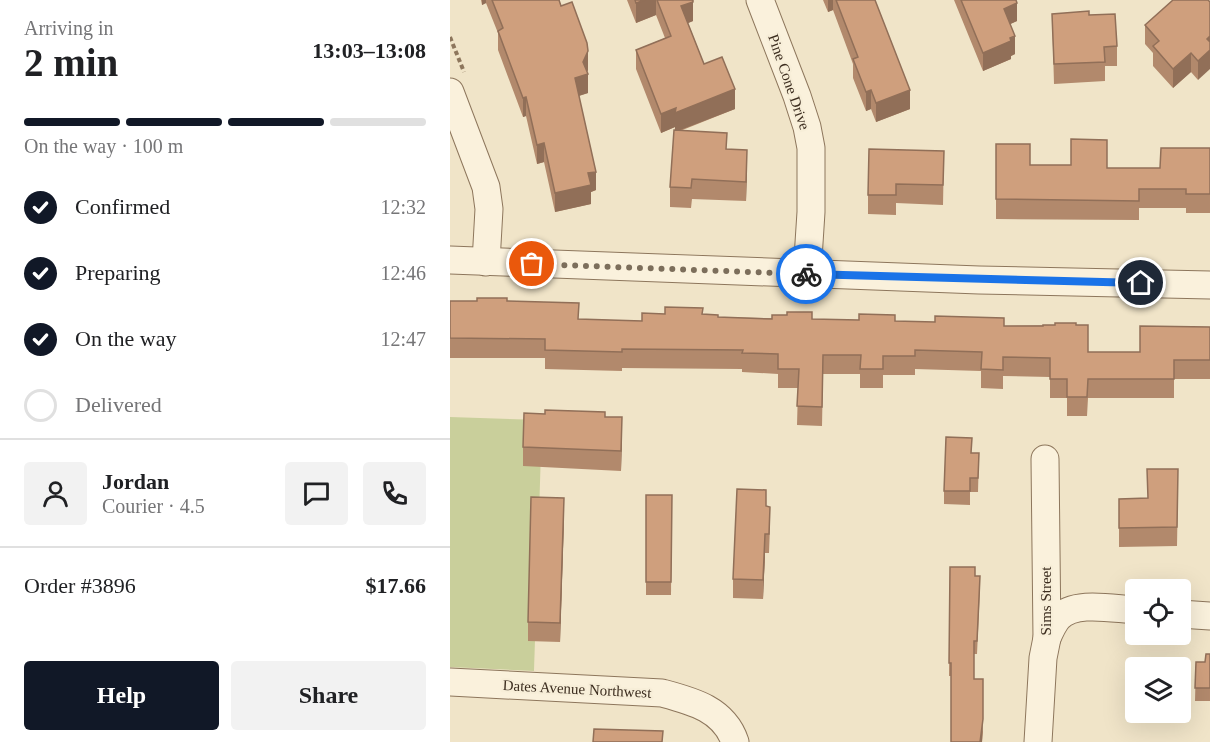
<!DOCTYPE html>
<html lang="en">
<head>
<meta charset="utf-8">
<style>
	:root { --surface:#fff; --page:#f2f2f2; --text:#202124; --muted:#757577; --line:#e0e0e0; --accent:#111827 }
	body { margin:0; font-family:Georgia,serif; background:var(--page); color:var(--text); height:100vh; display:flex; flex-direction:column; font-size:22px; white-space:nowrap }
	* { box-sizing:border-box; margin:0 }
	p { font-size:20px; color:var(--muted) }
	.icon { flex:none; width:33px; height:33px; fill:none; stroke:currentColor; stroke-width:2; stroke-linecap:round; stroke-linejoin:round }
	.map { position:relative; flex:1; overflow:hidden }
	.panel { display:flex; flex-direction:column; background:var(--surface); width:450px }
	.panel>* { flex:none }
	.tools { position:absolute; left:675px; top:579px; display:grid; gap:12px }
	.tools a { display:grid; place-items:center; width:66px; height:66px; border-radius:6px; background:var(--surface); box-shadow:0 6px 24px #0002; font-size:30px }
	.pin { position:absolute; display:grid; place-items:center; width:51px; height:51px; color:#fff; margin:-26px; border:3px solid #fff; border-radius:50%; box-shadow:0 2px 6px #0007 }
	.courier { position:absolute; display:grid; place-items:center; width:60px; height:60px; margin:-30px; border:4px solid #1a73e8; border-radius:50%; background:#fff; color:#222; box-shadow:0 2px 8px #0007 }
	.summary em { font-style:normal; font-weight:700 }
	.summary div { display:flex; flex-direction:column-reverse }
	.summary { display:flex; align-items:center; justify-content:space-between; height:102px; padding:0 24px }
	h1 { font-size:39px; font-weight:700; line-height:45px }
	.bar { display:grid; grid-template-columns:repeat(4,1fr); gap:9px 6px; align-content:center; height:72px; padding:0 24px }
	.bar i { height:8px; border-radius:4px; background:var(--line) }
	.bar .selected { background:var(--accent) }
	.bar p { grid-column:span 4 }
	.line { display:flex; align-items:center; gap:15px; padding:0 24px; border-top:2px solid var(--line) }
	.line div { flex:1 }
	.round { display:grid; place-items:center; flex:none; width:63px; height:63px; border-radius:6px; background:var(--page) }
	ol { padding:0 24px; list-style:none }
	li { display:flex; align-items:center; gap:18px; height:66px }
	li p { margin-inline-start:auto }
	li .icon { padding:6px; border-radius:50%; background:var(--accent); color:#fff; stroke-width:4 }
	li:last-child { color:var(--muted) }
	li i { width:33px; height:33px; border:3px solid var(--line); border-radius:50% }
	.primary-button { display:flex; gap:12px; margin-top:auto; padding:12px 24px }
	.primary-button a { flex:1; height:69px; border-radius:6px; background:var(--accent); color:#fff; font-size:24px; font-weight:700; line-height:69px; text-align:center }
	.primary-button a+a { background:var(--page); color:var(--text) }
	main { display:flex; flex:1; min-height:0 }
	.map>svg:first-child { display:block }
	.green { fill:#c9cf9b }
	.lines { fill:none; stroke-linecap:round; stroke-linejoin:round }
	.minor-casing { stroke:#8d765c; stroke-width:29 }
	.path { stroke:#8d765c; stroke-width:4; stroke-dasharray:4.5 3; stroke-linecap:butt }
	.minor { stroke:#faf1dc; stroke-width:27 }
	.wall { fill:#b2896c }
	.shaded-wall { fill:#916f58 }
	.building { fill:#cf9f7d; stroke:#916f58; stroke-width:1.5 }
	.done { stroke:#7c6e5b; stroke-width:6; stroke-dasharray:0 10.8 }
	.route { stroke:#1a73e8; stroke-width:8 }
	.labels { text-anchor:middle; dominant-baseline:central; stroke-width:4.5; stroke-linejoin:round; paint-order:stroke }
	.street-label { font-size:15px; fill:#3d2e20; stroke:#f7eed8 }
</style>
</head>
<body>
<main>
<section class="panel">
<div class="summary"><div><h1>2 min</h1><p>Arriving in</p></div><em>13:03–13:08</em></div>
<div class="bar"><i class="selected"></i><i class="selected"></i><i class="selected"></i><i></i><p>On the way · 100 m</p></div>
<ol>
<li><svg class="icon" aria-label="check" viewBox="0 0 24 24"><path d="M5 12l5 5 9-10"/></svg>Confirmed<p>12:32</p></li>
<li><svg class="icon" aria-label="check" viewBox="0 0 24 24"><path d="M5 12l5 5 9-10"/></svg>Preparing<p>12:46</p></li>
<li><svg class="icon" aria-label="check" viewBox="0 0 24 24"><path d="M5 12l5 5 9-10"/></svg>On the way<p>12:47</p></li>
<li><i></i>Delivered</li>
</ol>
<div class="line" style="height:108px"><a class="round"><svg class="icon" aria-label="person" viewBox="0 0 24 24"><circle cx="12" cy="8" r="4"/><path d="M4 21q1-7 8-7t8 7"/></svg></a><div><b>Jordan</b><p>Courier · 4.5</p></div><a class="round"><svg class="icon" aria-label="chat" viewBox="0 0 24 24"><path d="M4 5h16v11H9l-5 4z"/></svg></a><a class="round"><svg class="icon" aria-label="phone" viewBox="0 0 24 24"><path d="M5 4h4l2 5-3 2q2 4 5 5l2-3 5 2v4C11 20 4 13 5 4z"/></svg></a></div>
<div class="line" style="height:78px"><div>Order #3896</div><b>$17.66</b></div>
<div class="primary-button"><a>Help</a><a>Share</a></div>
</section>
<div class="map">
<svg width="760" height="742" viewBox="0 0 760 742">
	<rect width="100%" height="100%" fill="#f0e4c8"/>
	<path class="green" d="M0,417L92,420L84,671L0,667Z"/>
	<g class="lines">
		<defs>
			<g id="minor">
				<path d="M310,0L347,96L357,127L361,148V212L357,274"/>
				<path d="M0,92L36,187L39,209L36,262"/>
				<path d="M0,260L529,280L760,285"/>
				<path d="M730,614L760,616"/>
				<path d="M597,638C600,631 603,624 608,618C625,600 663,609 686,610"/>
				<path d="M0,682L212,693C242,701 274,709 285,742"/>
				<path d="M588,742L593,658L597,638L595,459"/>
			</g>
		</defs>
		<use href="#minor" class="minor-casing"/>
		<path class="path" d="M0,37L14,72"/>
		<use href="#minor" class="minor"/>
	</g>
	<g class="wall">
		<path d="M31,0H109L138,70L137,72L138,93L129,96L146,190L141,192V204L105,212L94,162L87,164L76,116L73,117L48,50V33L36,3L32,5Z"/>
		<path d="M177,0H243V21L238,23L254,64L285,109L230,131L277,149L297,169L296,201L242,199L241,208L220,207V187L225,127L211,133L186,69V50L215,38L206,15L186,23Z"/>
		<path d="M373,0H425L460,109L426,122L421,109L416,111L403,78V64L383,10L378,12Z"/>
		<path d="M504,0H566L567,21L560,24L565,54L561,56V59L533,71Z"/>
		<path d="M758,0L748,80L741,72L723,88L703,66V53L695,44V25Z"/>
		<path d="M602,14L639,15L667,46V66H655V81L604,84Z"/>
		<path d="M546,144L580,165L657,168H710L760,148V213H736V208H689V220L546,219Z"/>
		<path d="M494,151L493,205L446,203V215L418,214V195Z"/>
		<path d="M0,301H57L129,319L192,321L253,314L268,317L445,321L554,326L626,325L638,352H690L760,327V379H724V398H638L637,416H617V398H600V377L553,376V389L531,388V371L465,369V375H433V388H410V374H373L372,426L347,425L348,388H328V374L292,372V369L172,368V371L95,369V358H0Z"/>
		<path d="M155,417L172,437L171,471L73,466V447Z"/>
		<path d="M522,453H529L528,492H520V505L494,504V491Z"/>
		<path d="M728,488L727,546L669,547V499L697,498Z"/>
		<path d="M196,495H222L221,595H196Z"/>
		<path d="M316,507L320,526L319,553H315L313,599L283,598V579Z"/>
		<path d="M114,517L110,642L78,641V622Z"/>
		<path d="M500,567L525,576L530,589L527,654H524V679L533,732L532,742H501V676H499Z"/>
		<path d="M760,654V701H745L746,662H755Z"/>
	</g>
	<g class="shaded-wall">
		<path d="M32,0H36V3L32,5Z"/>
		<path d="M195,0H206V15L186,23V3Z"/>
		<path d="M378,0H383V10L378,12Z"/>
		<path d="M243,2V21L231,26V6Z"/>
		<path d="M567,3V21L554,27V9Z"/>
		<path d="M565,36V54L561,56V59L533,71V53Z"/>
		<path d="M760,36V69L748,80V61L757,39Z"/>
		<path d="M138,51V70L136,74H138V93L125,97V78Z"/>
		<path d="M741,53V72L723,88V69Z"/>
		<path d="M285,89V109L225,132V127L211,133V114L226,108Z"/>
		<path d="M421,90V109L416,111V92Z"/>
		<path d="M460,90V109L426,122V103Z"/>
		<path d="M76,97V116L73,117V98Z"/>
		<path d="M94,143V162L87,164V145Z"/>
		<path d="M297,150V169L296,201V182Z"/>
		<path d="M146,172V190L141,192V204L105,212V193L138,173Z"/>
		<path d="M172,417V437L171,471V451Z"/>
		<path d="M114,498V517L110,642V623Z"/>
		<path d="M315,534V553L313,599V580Z"/>
		<path d="M533,719L532,742H530Z"/>
	</g>
	<g class="building">
		<path d="M42,0H109L111,6L122,2L137,43L138,51L133,62L138,74L125,78L146,172L138,173L141,185L105,193L94,143L87,145L76,97L73,98L48,31L53,28Z"/>
		<path d="M185,0H195L186,3Z"/>
		<path d="M207,0H243V2L231,6L254,64L272,57L285,89L225,113L226,108L211,114L186,50L221,36Z"/>
		<path d="M386,0H425L460,90L426,103L421,90L416,92L403,59L408,57Z"/>
		<path d="M511,0H566L567,3L554,9L565,36L560,38L561,41L533,53Z"/>
		<path d="M723,0H758L760,2V36L757,39L760,42V50L748,61L741,53L723,69L703,46L709,41L695,25Z"/>
		<path d="M639,11V15L665,14L667,46L654,47L655,62L604,64L602,14Z"/>
		<path d="M224,130L277,133L276,149L297,150L296,182L242,179L241,188L220,187Z"/>
		<path d="M621,139L657,140V168H710L711,148H760V194H736V189H689V201L546,199V144H580V165H621Z"/>
		<path d="M419,149L494,151L493,185L446,184V195H418Z"/>
		<path d="M27,298H57V301L129,303L128,319L192,321V313L215,314V307L253,308L252,314L268,315V317L322,319V315H337V312H362V319L409,320V314L445,315V321L485,322V316L554,318V326H593V325H605V323H626V325H638V352H690V326L760,327V360H724V379H638L637,397H617V379H600V358L553,357V370L531,369L532,352L465,350V356H433V369H410L411,355H373L372,407L347,406L349,369H328V354L292,353L293,350L172,349V352L95,350V339L0,338V301H27Z"/>
		<path d="M95,410L155,412V417H172L171,451L73,447L74,413L95,414Z"/>
		<path d="M496,437L522,438L521,453H529L528,478H520V491H494Z"/>
		<path d="M697,469H728L727,527L669,528V499L698,498Z"/>
		<path d="M287,489L316,490V506L320,507L319,534H315L313,580L283,579Z"/>
		<path d="M196,495H222L221,582H196Z"/>
		<path d="M81,497L114,498L110,623L78,622Z"/>
		<path d="M500,567H525V576H530L527,641H524V679H533V719L530,742H501V663H499Z"/>
		<path d="M756,654H760V688H745L746,662H755Z"/>
		<path d="M144,729L213,731L212,742H143Z"/>
	</g>
	<g class="lines">
		<path class="done" d="M82,264L356,274"/>
		<path class="route" d="M356,274L691,283"/>
	</g>
	<g class="labels">
		<g class="street-label">
			<text transform="translate(339 82) rotate(71)">Pine Cone Drive</text>
			<text transform="translate(596 601) rotate(-90)">Sims Street</text>
			<text transform="translate(127 689) rotate(3)">Dates Avenue Northwest</text>
		</g>
	</g>
</svg>
<div class="tools">
<a><svg class="icon" aria-label="locate" viewBox="0 0 24 24"><circle cx="12" cy="12" r="6"/><path d="M12 2v4M12 18v4M2 12h4M18 12h4"/></svg></a>
<a><svg class="icon" aria-label="layers" viewBox="0 0 24 24"><path d="M12 4l9 5-9 5-9-5zM3 14l9 5 9-5"/></svg></a>
</div>
<div class="pin" style="left:82px;top:264px;background:#ea580c"><svg class="icon" aria-label="bag" viewBox="0 0 24 24"><path d="M5 8h14l-1 12H6zM9 8a3 3 0 0 1 6 0"/></svg></div>
<div class="pin" style="left:691px;top:283px;background:#1f2937"><svg class="icon" aria-label="home" viewBox="0 0 24 24"><path d="M3 11l9-7 9 7M6 9v11h12V9"/></svg></div>
<div class="courier" style="left:356px;top:274px"><svg class="icon" aria-label="bike" viewBox="0 0 24 24"><circle cx="6" cy="16" r="4"/><circle cx="18" cy="16" r="4"/><path d="M6 16l4-8h5l3 8M10 8l3 8H6M13 5h3"/></svg></div>
</div>
</main>
</body>
</html>
